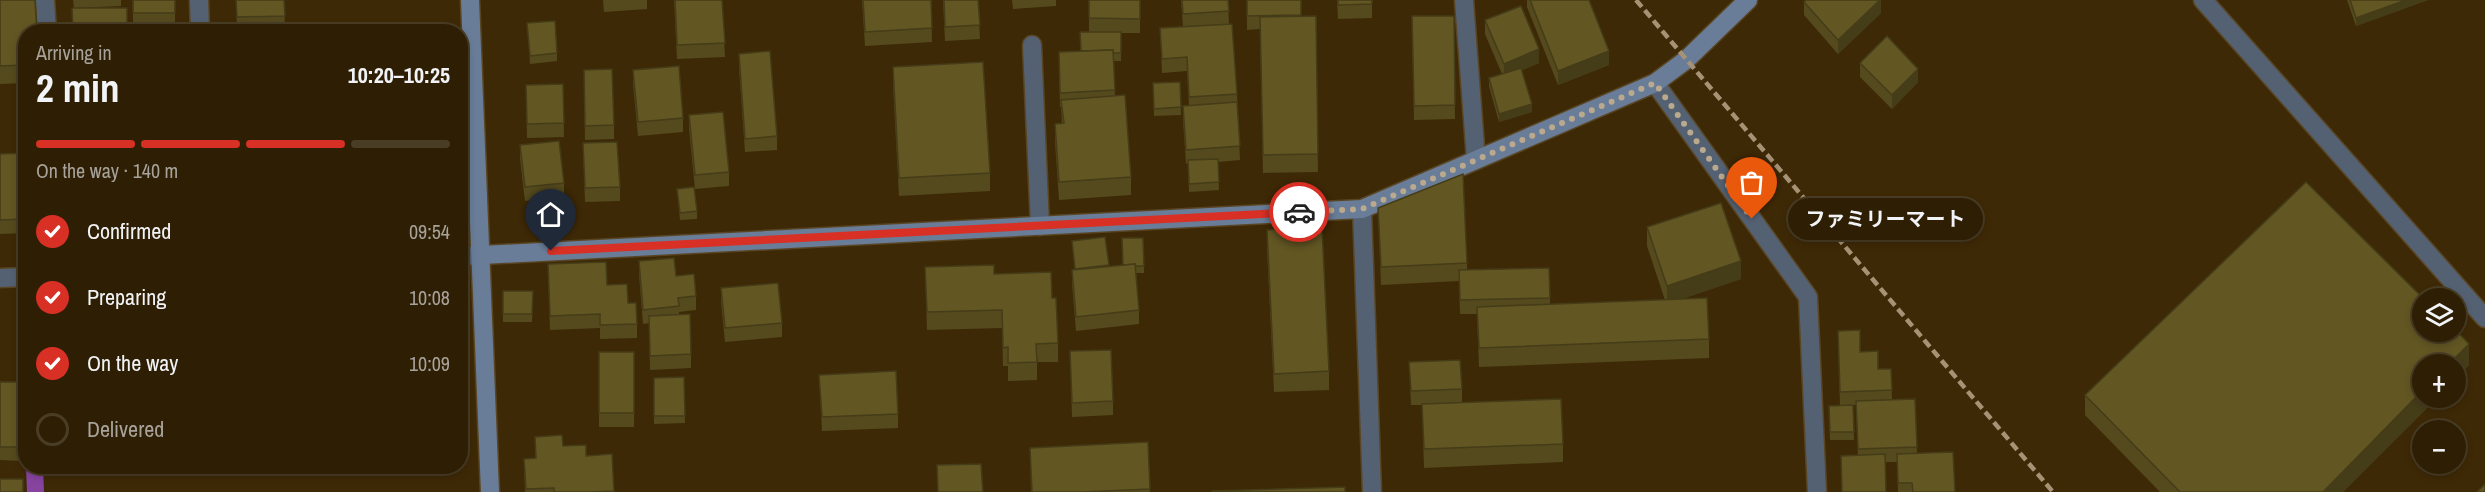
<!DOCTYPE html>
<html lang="en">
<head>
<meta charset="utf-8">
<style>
	:root { --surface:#2e1f04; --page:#36270e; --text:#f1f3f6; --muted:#a7a29a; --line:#493d26; --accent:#d93025 }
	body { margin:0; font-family:"Archivo Narrow","Noto Sans JP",sans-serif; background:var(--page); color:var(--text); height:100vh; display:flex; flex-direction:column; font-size:22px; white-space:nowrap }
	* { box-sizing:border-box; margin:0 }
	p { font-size:20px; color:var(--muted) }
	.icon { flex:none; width:33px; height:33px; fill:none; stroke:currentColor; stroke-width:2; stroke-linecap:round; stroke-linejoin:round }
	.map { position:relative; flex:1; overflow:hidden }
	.drawer { position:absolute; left:18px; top:24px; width:450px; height:450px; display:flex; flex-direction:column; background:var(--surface); border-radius:24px; box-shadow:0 3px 9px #0003,0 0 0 2px var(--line) }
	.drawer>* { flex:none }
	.tools { position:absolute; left:2412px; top:288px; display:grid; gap:12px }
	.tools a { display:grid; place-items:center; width:54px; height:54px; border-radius:50%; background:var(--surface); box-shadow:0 3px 9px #0003,0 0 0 2px var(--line); font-size:30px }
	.pin { position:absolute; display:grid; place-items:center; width:51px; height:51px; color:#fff; margin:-62px -26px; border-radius:50% 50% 50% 0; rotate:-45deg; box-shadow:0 0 6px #0007 }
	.pin .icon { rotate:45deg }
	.courier { position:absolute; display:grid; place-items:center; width:60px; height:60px; margin:-30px; border:4px solid #d93025; border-radius:50%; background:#fff; color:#222; box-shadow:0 2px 8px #0007 }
	.bubble { position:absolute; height:42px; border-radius:21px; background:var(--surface); box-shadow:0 3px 9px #0003,0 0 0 2px var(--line); font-size:20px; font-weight:700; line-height:42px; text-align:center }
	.headline em { font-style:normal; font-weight:700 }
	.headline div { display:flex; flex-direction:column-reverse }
	.headline { display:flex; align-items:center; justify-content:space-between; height:102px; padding:0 18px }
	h1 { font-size:39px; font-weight:700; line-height:45px }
	.bar { display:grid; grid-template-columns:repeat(4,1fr); gap:9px 6px; align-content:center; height:72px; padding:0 18px }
	.bar i { height:8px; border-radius:4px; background:var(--line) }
	.bar .active { background:var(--accent) }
	.bar p { grid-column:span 4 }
	ol { padding:0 18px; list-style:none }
	li { display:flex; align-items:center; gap:18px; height:66px }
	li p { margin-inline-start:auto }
	li .icon { padding:6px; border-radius:50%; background:var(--accent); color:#fff; stroke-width:4 }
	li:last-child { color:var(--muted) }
	li i { width:33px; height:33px; border:3px solid var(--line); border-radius:50% }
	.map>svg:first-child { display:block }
	.water { fill:#87449f }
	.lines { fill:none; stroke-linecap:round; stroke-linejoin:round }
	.lane-casing { stroke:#594523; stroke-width:21 }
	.street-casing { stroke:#594523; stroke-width:21 }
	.secondary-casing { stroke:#594523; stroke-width:21 }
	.lane { stroke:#546172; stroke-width:18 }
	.street { stroke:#546172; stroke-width:18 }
	.secondary { stroke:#697d98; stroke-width:18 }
	.rail { stroke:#a69376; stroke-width:4.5; stroke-dasharray:9 4.5; stroke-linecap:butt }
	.wall { fill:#544a1e }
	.shaded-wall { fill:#453c18 }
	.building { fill:#625623; stroke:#453c18; stroke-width:1.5 }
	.done { stroke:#bba98d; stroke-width:6; stroke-dasharray:0 10.8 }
	.route { stroke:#d93025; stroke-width:8 }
</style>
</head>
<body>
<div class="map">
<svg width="2485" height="492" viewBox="0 0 2485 492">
	<rect width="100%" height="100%" fill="#3e2906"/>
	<g class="water">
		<path d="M20,290H25V459Z"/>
		<path d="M26,467H43L44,492H27Z"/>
	</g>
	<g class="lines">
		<defs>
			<path id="lane" d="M2203,0L2485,318"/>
			<g id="street">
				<path d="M45,0L47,32"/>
				<path d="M199,0L200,32"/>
				<path d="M1464,0L1476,160"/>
				<path d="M1032,45L1040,226"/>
				<path d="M1655,83L1808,297L1817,492"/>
				<path d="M1362,209L1372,492"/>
				<path d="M460,256L482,255"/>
				<path d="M0,278L26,277"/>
			</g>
			<g id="secondary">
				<path d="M470,0L490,492"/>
				<path d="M482,255L1362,209L1655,83L1686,60L1748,0"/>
			</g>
		</defs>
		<use href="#lane" class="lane-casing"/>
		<use href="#street" class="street-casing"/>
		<use href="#secondary" class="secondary-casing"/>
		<use href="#lane" class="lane"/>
		<use href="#street" class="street"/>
		<use href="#secondary" class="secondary"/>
		<path class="rail" d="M1636,0L2053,492"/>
	</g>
	<g class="wall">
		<path d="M0,0L26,32V83L0,84Z"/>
		<path d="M73,0H121V6L74,8Z"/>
		<rect x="133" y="0" width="42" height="27"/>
		<path d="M236,0H284L285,30L237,31Z"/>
		<path d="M603,0H647V9L604,12Z"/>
		<path d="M674,0H722L725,57L677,59Z"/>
		<path d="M862,0H931L932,42L865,46Z"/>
		<path d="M943,0H978L980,39L945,41Z"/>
		<path d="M1012,0H1056V6L1013,9Z"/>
		<path d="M1089,0H1140V33H1121V61H1114L1115,96L1131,177V195L1059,200L1055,142V124L1062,123L1061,107H1060L1059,52L1080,51L1089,32Z"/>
		<path d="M1181,0H1228L1229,25L1237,94L1240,160L1218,162L1219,190L1189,192L1188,163L1186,164L1183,120V106L1189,105L1187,71L1162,73L1160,28L1183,27Z"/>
		<path d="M1247,0H1301V16H1316L1318,172L1263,173L1260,29L1247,30Z"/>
		<path d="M1337,0H1372V18L1338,19Z"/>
		<path d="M1527,0H1589L1609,65L1558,85L1527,7Z"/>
		<path d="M1881,0V13L1838,54L1804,15V2Z"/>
		<path d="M2347,0H2428L2356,26Z"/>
		<path d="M1412,16H1454L1455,119L1414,120Z"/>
		<path d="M1485,20L1539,63L1522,70L1532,112L1499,122L1489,86V78L1502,74L1485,34Z"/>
		<path d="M527,23L557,53V61L530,64Z"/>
		<path d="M739,54L777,136V150L745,152L739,68Z"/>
		<path d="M1860,63L1918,82L1892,109L1860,77Z"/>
		<path d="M893,67L990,173V191L899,196L893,85Z"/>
		<path d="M584,70L614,125V139L585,140Z"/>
		<path d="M633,70L683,118V132L638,136L633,84Z"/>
		<path d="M1180,82L1181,115L1154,116L1153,83Z"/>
		<path d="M563,84L564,137L527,138L526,85Z"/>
		<path d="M689,115L729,172V186L695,189L689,129Z"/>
		<path d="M583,143L620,187V201L585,202Z"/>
		<path d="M520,145L564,183V197L525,201L520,159Z"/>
		<path d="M26,153V233L0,234V154Z"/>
		<path d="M2306,182L2423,298H2422V332H2456V330L2469,344V365L2456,379V364H2422V398H2437L2343,492H2160L2085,415V395Z"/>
		<path d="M677,189L697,211V219L680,220Z"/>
		<path d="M1378,208L1467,263V270L1550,298V304L1665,300L1647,246V227L1741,279L1682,299L1709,339V358L1479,367L1477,314H1460L1459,281L1381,285Z"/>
		<path d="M1267,230L1329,371V390L1274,392L1267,248Z"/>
		<path d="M1105,237L1109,267L1144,266V273H1136L1139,310V324L1076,331L1072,284V270H1075L1072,241Z"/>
		<path d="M639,261L676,276L696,296V310L679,312V315L691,354V368L650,370L649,323L643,324L639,275Z"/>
		<path d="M548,264L607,285L628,303L637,324V338L600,339V328L550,330Z"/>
		<path d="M925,267L994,274L1052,298L1058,343V362H1037V380L1008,381V366H1003L1002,328L927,330Z"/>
		<path d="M721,288L782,323V337L725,342L721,302Z"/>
		<path d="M503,291H533L532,322H503Z"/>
		<path d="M1838,331L1878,369H1891L1892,400L1915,399L1917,453L1955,492H1898L1897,462H1885L1886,492H1842L1841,456L1858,455L1856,405H1853L1854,440H1830L1829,406H1840Z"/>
		<path d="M1070,351L1113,401V415L1072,417Z"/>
		<rect x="599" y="352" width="35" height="75"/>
		<path d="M1409,362L1462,389V403L1563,444V462L1424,468L1422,405H1411Z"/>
		<path d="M819,375L898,414V428L822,431Z"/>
		<path d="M684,377L685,423L654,424V378Z"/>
		<path d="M0,382H19L20,461L0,460Z"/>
		<path d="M535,437L563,446L586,456L612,454L614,492H525L524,459L535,458Z"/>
		<path d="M1148,442L1150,492H1031L1030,448Z"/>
	</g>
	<g class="shaded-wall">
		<path d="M1880,0H1881V13L1838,54V40Z"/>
		<path d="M2406,0H2428L2356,26V18Z"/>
		<path d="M1539,49V63L1504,78V64Z"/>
		<path d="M1609,51V65L1558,85V71Z"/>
		<path d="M1918,69V82L1892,109V95Z"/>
		<path d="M1532,104V112L1499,122V114Z"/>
		<path d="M1741,261V279L1667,304V286Z"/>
		<path d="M2469,344V365L2456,379V364H2449Z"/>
		<path d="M2422,391V398H2437L2343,492H2323Z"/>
	</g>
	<g class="building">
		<path d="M0,0H35L37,32H26V65L0,66Z"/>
		<rect x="133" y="0" width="42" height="13"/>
		<path d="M236,0H284L285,16L237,17Z"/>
		<path d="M675,0H722L725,43L677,45Z"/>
		<path d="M863,0H931L932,28L865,32Z"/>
		<path d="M944,0H978L980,25L945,27Z"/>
		<path d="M1089,0H1140V19L1089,18Z"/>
		<path d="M1182,0H1228L1229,11L1183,14Z"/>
		<path d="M1247,0H1301V15L1247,16Z"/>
		<path d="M1338,0H1372V4L1338,5Z"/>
		<path d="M1530,0H1589L1609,51L1558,71Z"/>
		<path d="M1806,0H1880L1838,40L1804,2Z"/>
		<path d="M2350,0H2406L2356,18Z"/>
		<path d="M1521,6L1539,49L1504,64L1485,20Z"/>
		<path d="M72,8H127V32H73Z"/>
		<path d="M1316,16L1318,154L1263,155L1260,17Z"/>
		<path d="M1412,16H1454L1455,105L1414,106Z"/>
		<path d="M555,21L557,53L530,56L527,23Z"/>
		<path d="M1232,24L1237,94L1189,97L1187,57L1162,59L1160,28Z"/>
		<path d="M1080,32H1121V53H1113V50L1081,51Z"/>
		<path d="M1887,36L1918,69L1892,95L1860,63Z"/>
		<path d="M1113,50L1115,90L1060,93L1059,52Z"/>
		<path d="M770,51L777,136L745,139L739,54Z"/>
		<path d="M983,62L990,173L899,178L893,67Z"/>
		<path d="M679,66L683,118L638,122L633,70Z"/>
		<path d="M1521,68L1532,104L1499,114L1489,78Z"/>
		<path d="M612,69L614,125L585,126L584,70Z"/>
		<path d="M1180,82L1181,107L1154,109L1153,83Z"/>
		<path d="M563,84L564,123L527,124L526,85Z"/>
		<path d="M1125,95L1131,177L1059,182L1055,124L1064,123L1061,100Z"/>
		<path d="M1237,102L1240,146L1186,150L1183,106Z"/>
		<path d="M723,112L729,172L695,175L689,115Z"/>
		<path d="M559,141L564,183L525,187L520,145Z"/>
		<path d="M617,142L620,187L585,188L583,143Z"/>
		<path d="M26,153V219L0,220V154Z"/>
		<path d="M1218,159L1219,182L1189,184L1188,160Z"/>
		<path d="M1463,174L1467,263L1381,267L1378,208Z"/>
		<path d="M2306,182L2423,298H2422V332H2456V330L2469,344L2449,364H2422V391L2323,492H2180L2085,395Z"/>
		<path d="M694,187L697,211L680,213L677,189Z"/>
		<path d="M1721,203L1741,261L1667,286L1647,227Z"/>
		<path d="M1322,227L1329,371L1274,374L1267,230Z"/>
		<path d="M1105,237L1109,265L1075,269L1072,241Z"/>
		<path d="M1122,238H1143L1144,266H1135V264L1123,265Z"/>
		<path d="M674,258L676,276L694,274L696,296L678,298L679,306L643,310L639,261Z"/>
		<path d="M606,262L607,285L627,284L628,303H636L637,324L600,325V314L550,316L548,264Z"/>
		<path d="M1135,264L1139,310L1076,317L1072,270Z"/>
		<path d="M994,265V274L1051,272L1052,298H1056L1058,343L1036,344L1037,362L1008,363V347L1003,348L1002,310L927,312L925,267Z"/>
		<path d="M1549,268L1550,298L1460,300L1459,270Z"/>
		<path d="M778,283L782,323L725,328L721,288Z"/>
		<path d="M503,291H533L532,314H503Z"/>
		<path d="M1707,298L1709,339L1479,348L1477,307Z"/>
		<path d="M690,314L691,354L650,356L649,316Z"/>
		<path d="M1860,330V352L1878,351V369H1891L1892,390L1840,392L1838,331Z"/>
		<path d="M1111,350L1113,401L1072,403L1070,351Z"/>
		<rect x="599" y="352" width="35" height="61"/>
		<path d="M1460,360L1462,389L1411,391L1409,362Z"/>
		<path d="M896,371L898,414L822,417L819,375Z"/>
		<path d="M684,377L685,416H654V378Z"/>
		<path d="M0,382H19L20,447H0Z"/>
		<path d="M1561,399L1563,444L1424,449L1422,404Z"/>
		<path d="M1915,399L1917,447L1858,449L1856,401Z"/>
		<path d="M1853,405L1854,432H1830L1829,406Z"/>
		<path d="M562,435L563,446L586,445V456L612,454L614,491L589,492H554V488L526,489L524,459L536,458L535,437Z"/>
		<path d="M1148,442L1150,489L1083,492H1032L1030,448Z"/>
		<path d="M1953,452L1955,492H1913L1912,483H1898L1897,454Z"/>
		<path d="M1885,454L1886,492H1842L1841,456Z"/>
		<path d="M981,464L983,492H938L937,465Z"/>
		<rect x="0" y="479" width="23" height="13"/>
		<path d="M2485,484V492H2477Z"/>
		<path d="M1345,487V492H1212V491Z"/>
	</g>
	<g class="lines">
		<path class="done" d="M1299,212L1362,209L1655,83L1752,219"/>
		<path class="route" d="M551,251L1299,212"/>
	</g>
</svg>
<div class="tools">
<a><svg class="icon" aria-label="layers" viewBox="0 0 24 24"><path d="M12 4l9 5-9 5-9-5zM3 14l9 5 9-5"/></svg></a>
<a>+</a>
<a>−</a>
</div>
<div class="pin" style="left:1752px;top:219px;background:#ea580c"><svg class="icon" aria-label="bag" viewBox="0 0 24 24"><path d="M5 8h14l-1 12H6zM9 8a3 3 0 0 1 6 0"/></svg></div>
<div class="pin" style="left:551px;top:251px;background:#1f2937"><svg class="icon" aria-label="home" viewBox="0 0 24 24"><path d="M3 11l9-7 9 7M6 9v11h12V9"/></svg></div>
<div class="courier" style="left:1299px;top:212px"><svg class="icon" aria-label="car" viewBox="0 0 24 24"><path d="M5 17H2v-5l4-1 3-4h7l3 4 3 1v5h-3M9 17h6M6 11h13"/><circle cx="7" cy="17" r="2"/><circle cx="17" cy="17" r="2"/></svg></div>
<div class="bubble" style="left:1788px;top:198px;width:195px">ファミリーマート</div>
<section class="drawer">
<div class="headline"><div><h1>2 min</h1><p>Arriving in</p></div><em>10:20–10:25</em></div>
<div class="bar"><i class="active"></i><i class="active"></i><i class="active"></i><i></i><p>On the way · 140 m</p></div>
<ol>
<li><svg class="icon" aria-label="check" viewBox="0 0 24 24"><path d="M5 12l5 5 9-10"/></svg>Confirmed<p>09:54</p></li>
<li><svg class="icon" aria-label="check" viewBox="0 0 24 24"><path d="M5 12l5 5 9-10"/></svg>Preparing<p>10:08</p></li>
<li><svg class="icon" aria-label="check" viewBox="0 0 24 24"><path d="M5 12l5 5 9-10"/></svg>On the way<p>10:09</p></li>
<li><i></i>Delivered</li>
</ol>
</section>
</div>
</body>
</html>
